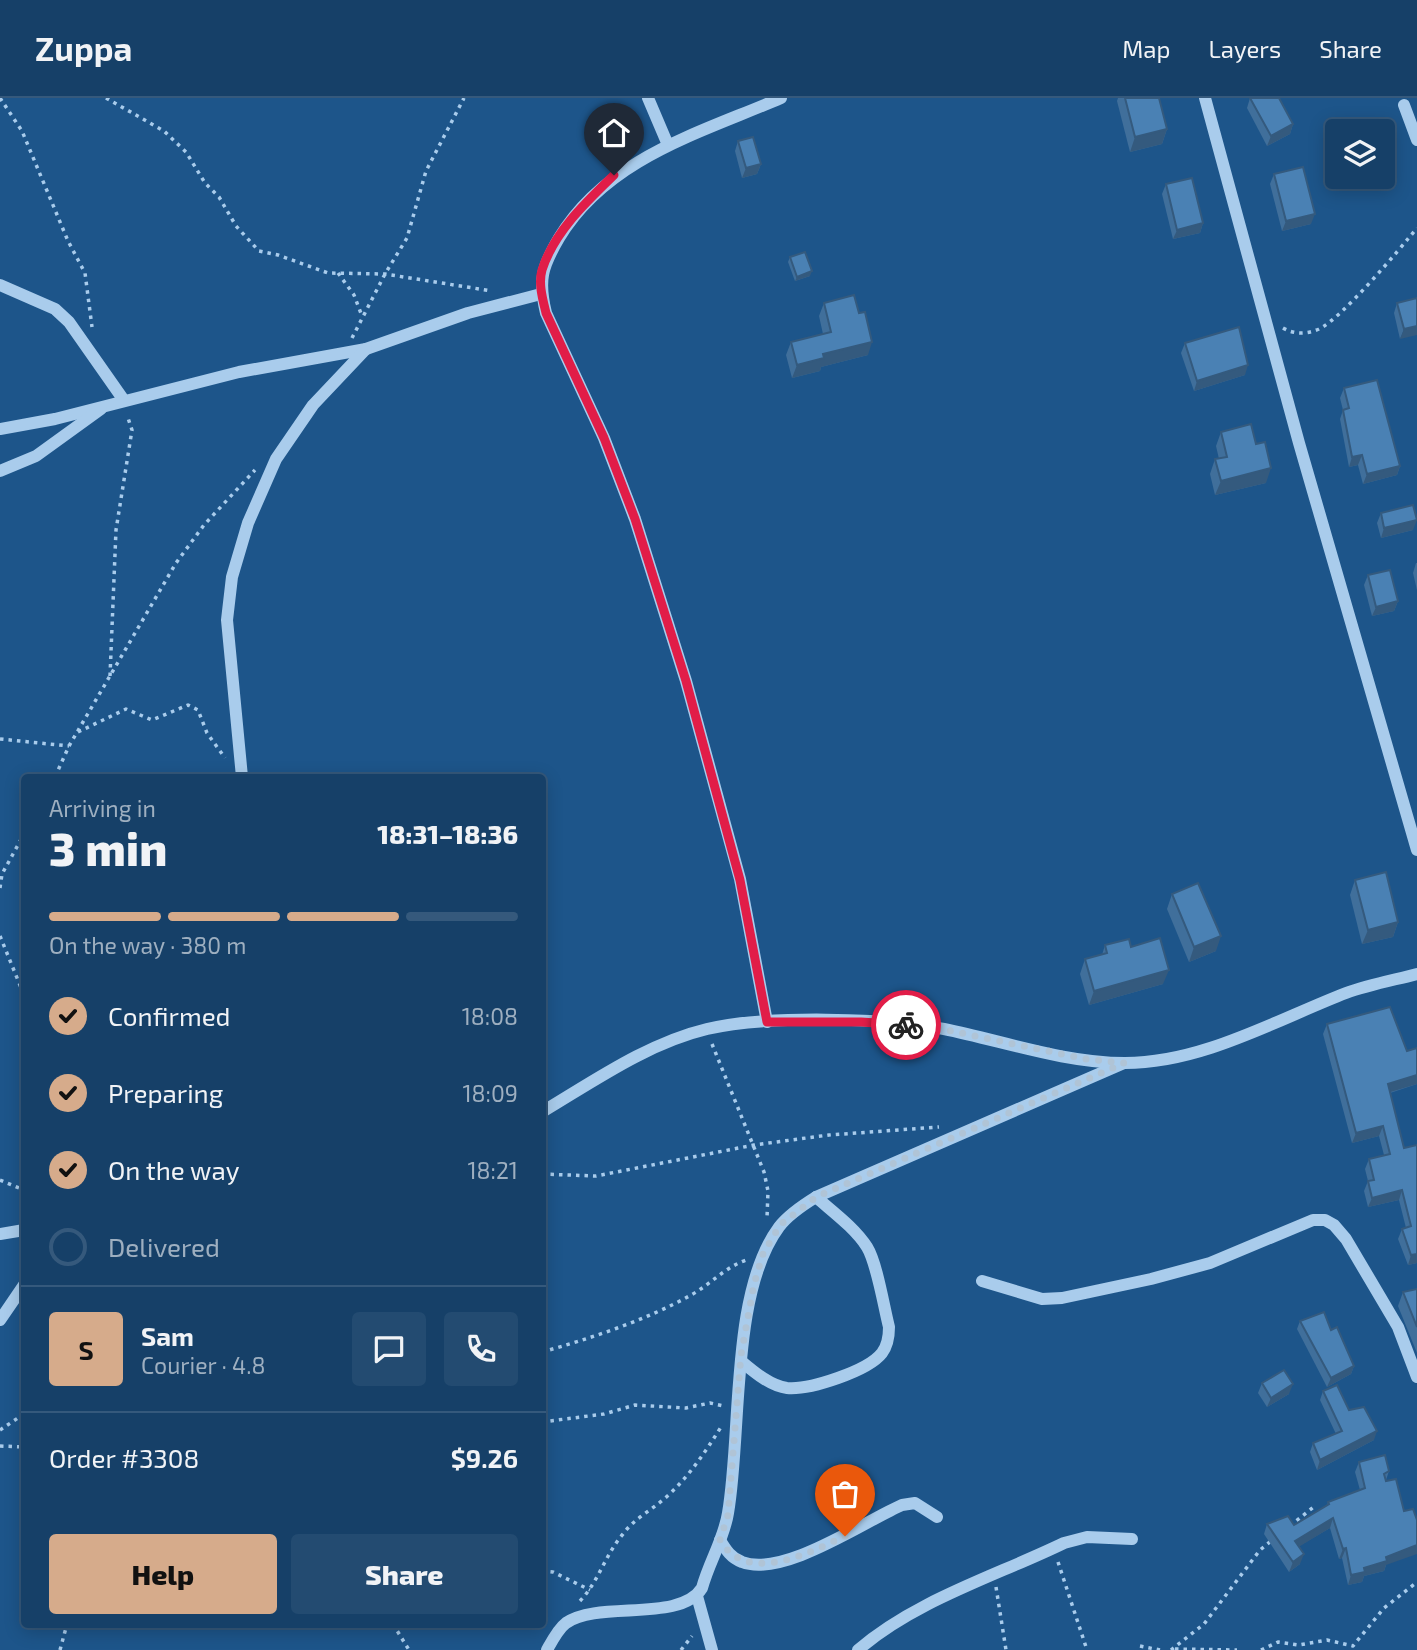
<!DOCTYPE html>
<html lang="en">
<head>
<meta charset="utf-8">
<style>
	:root { --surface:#164068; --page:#234b71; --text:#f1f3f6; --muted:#9eafc0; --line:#35597c; --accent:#d6ab8b }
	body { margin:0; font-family:"Exo 2",sans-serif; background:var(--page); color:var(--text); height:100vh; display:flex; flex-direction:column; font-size:26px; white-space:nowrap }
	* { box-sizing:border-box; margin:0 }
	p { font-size:23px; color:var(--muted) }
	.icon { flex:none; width:38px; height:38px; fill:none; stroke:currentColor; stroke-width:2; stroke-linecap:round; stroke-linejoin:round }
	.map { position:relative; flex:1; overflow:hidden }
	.drawer { position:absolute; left:21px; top:676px; width:525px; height:854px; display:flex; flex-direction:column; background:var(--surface); border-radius:7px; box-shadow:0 4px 18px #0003,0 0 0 2px var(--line) }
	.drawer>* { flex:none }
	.buttons { position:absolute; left:1325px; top:21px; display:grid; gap:14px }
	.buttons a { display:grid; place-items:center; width:70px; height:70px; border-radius:7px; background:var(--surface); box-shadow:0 4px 18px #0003,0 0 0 2px var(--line); font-size:35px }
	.pin { position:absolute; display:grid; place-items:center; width:60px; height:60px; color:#fff; margin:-72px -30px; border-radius:50% 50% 50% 0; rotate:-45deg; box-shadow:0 0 7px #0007 }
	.pin .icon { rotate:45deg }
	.courier { position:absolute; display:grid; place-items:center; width:70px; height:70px; margin:-35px; border:5px solid #e11d48; border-radius:50%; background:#fff; color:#222; box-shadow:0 2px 9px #0007 }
	.head em { font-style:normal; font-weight:800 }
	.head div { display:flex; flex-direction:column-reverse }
	.head { display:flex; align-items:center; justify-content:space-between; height:119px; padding:0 28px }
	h1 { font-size:46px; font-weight:800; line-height:52px }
	.bar { display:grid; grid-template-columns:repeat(4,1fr); gap:10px 7px; align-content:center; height:84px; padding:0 28px }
	.bar i { height:9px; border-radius:5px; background:var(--line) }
	.bar .on { background:var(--accent) }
	.bar p { grid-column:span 4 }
	.line { display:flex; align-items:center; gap:18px; padding:0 28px; border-top:2px solid var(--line) }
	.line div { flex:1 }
	.round { display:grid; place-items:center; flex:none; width:74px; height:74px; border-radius:7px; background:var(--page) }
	ol { padding:0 28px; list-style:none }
	li { display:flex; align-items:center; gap:21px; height:77px }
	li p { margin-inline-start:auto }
	li .icon { padding:7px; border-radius:50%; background:var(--accent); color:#111; stroke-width:4 }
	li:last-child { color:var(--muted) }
	li i { width:38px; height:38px; border:4px solid var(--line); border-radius:50% }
	.primary-button { display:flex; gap:14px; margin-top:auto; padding:14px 28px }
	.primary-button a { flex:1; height:80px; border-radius:7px; background:var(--accent); color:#111; font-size:28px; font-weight:800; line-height:80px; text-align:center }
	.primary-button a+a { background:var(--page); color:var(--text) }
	header { display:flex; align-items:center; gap:42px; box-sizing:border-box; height:98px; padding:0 35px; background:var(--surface); border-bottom:2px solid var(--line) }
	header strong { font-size:33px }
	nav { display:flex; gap:38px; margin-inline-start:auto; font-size:24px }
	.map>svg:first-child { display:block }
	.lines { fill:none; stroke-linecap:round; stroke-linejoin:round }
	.path { stroke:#a9ccec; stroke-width:3.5; stroke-dasharray:3.5 5; stroke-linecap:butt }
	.minor { stroke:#a9ccec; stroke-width:12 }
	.wall { fill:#406f9b }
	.shaded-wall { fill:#345a7e }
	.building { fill:#4a81b4; stroke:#345a7e; stroke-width:2 }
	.done { stroke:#b0c4d6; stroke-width:7; stroke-dasharray:0 12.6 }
	.route { stroke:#e11d48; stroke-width:9 }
</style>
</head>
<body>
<header>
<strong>Zuppa</strong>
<nav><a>Map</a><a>Layers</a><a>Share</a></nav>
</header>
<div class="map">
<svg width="1417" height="1552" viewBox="0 0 1417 1552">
	<rect width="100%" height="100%" fill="#1d558a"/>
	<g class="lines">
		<g class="path">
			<path d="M0,0L22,33L68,143L85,175L92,229"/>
			<path d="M106,0L164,33L186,54L205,85L219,99L236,128L259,153L278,157L328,175L385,176L492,193"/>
			<path d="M338,175L354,197L362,218"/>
			<path d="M1283,230C1295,237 1307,236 1319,231C1342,220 1399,152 1417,130"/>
			<path d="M352,240L385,176L407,140L426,73L464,0"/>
			<path d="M110,578L116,432L132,332L127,317"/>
			<path d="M78,634L126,611L152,622L188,607L198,612L207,635L225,660"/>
			<path d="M0,641L69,648"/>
			<path d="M55,679L69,648L176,465L204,427L255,372"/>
			<path d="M0,790L2,776L24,736"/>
			<path d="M0,838L24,897"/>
			<path d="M712,946L764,1074L768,1093L767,1120"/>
			<path d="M542,1076L596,1078L754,1047L829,1037L939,1029"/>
			<path d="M0,1082L24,1092"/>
			<path d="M542,1254C589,1241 649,1221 691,1197C711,1186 724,1170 746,1162"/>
			<path d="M542,1324L604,1316L635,1307L686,1310L710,1305L724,1308"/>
			<path d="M0,1332L24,1316"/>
			<path d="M0,1348L24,1349"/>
			<path d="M1290,1428L1316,1407"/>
			<path d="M1058,1464L1087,1552"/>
			<path d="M542,1473L553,1474L590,1492"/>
			<path d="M996,1489L1006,1552"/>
			<path d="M580,1503C599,1483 605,1457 623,1436C634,1421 650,1413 664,1401C688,1380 704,1356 721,1329"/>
			<path d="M393,1526L409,1552"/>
			<path d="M1140,1548L1160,1552"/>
			<path d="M1175,1551L1237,1552"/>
			<path d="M60,1552L67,1526"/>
			<path d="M681,1552L692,1538"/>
			<path d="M1171,1552L1204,1526L1260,1452L1271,1443"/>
			<path d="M1261,1552L1278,1544L1299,1547L1327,1542L1353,1548L1384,1510L1417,1484"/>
		</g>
		<g class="minor">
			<path d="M648,0L668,47"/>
			<path d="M1205,0L1299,345L1417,752"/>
			<path d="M1404,7L1417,42"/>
			<path d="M0,187L55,211L69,224L123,301"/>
			<path d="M0,331L55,321L239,274L366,251L468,215L541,196"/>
			<path d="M0,373L36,358L101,311"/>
			<path d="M242,679L227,522L232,479L248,425L276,361L313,307L366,251"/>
			<path d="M767,924L740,781L686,583L635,421L604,340L546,215C538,182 542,169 559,140C607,60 700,35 781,0"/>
			<path d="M542,1014C594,983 648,945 707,931C766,917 885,920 944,931C1003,943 1065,965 1125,965C1202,965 1276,922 1346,895C1368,887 1394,882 1417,876"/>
			<path d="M0,1136L24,1132"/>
			<path d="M982,1183L1042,1201L1062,1200L1151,1181L1210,1165L1313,1122H1325L1334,1127L1346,1141L1398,1229L1417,1279"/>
			<path d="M0,1222L24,1187"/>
			<path d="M741,1263C753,1273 770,1288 787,1290C810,1292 868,1273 882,1255C888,1247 889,1239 889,1229C884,1210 877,1165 867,1149C855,1130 833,1114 816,1099"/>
			<path d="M720,1442C726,1452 731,1460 742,1464C783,1480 865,1423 902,1407L915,1405L937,1419"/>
			<path d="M697,1498L712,1552"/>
			<path d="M547,1552C552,1543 558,1531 566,1525C599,1502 680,1525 702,1490C709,1464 724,1441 728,1415C742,1334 730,1195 779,1129C788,1117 803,1107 816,1099L1124,965"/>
			<path d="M858,1552C916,1502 996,1478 1064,1445L1087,1439L1132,1441"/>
		</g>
	</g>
	<g class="wall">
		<path d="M1118,0H1159L1167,31L1162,46L1130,54L1117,3Z"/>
		<path d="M1250,0L1293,26L1290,36L1267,48L1247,10Z"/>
		<path d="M738,43L761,66L757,76L742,80L735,53Z"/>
		<path d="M1274,76L1311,126L1282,133L1270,86Z"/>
		<path d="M1166,86L1203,125L1200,135L1173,141L1162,96Z"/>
		<path d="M790,159L810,178L795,183L788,164Z"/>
		<path d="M1417,200L1400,241L1394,215L1397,205Z"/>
		<path d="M824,205L868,257L821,269L820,273L792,280L786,257L791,244L823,236L819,218Z"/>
		<path d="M1185,245L1245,277L1194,293L1181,255Z"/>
		<path d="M1344,290L1400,368L1397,377L1363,386L1358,367L1349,369L1340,321L1343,312L1340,300Z"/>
		<path d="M1221,334L1256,346L1266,385L1215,397L1210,376L1215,361H1219L1216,348Z"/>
		<path d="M1381,415L1413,432L1381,440L1377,425Z"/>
		<path d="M1416,465H1417V492L1413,475Z"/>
		<path d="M1368,477L1398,503L1394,513L1372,518L1364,487Z"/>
		<path d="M1355,782L1398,824L1393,839L1362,846L1350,797Z"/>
		<path d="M1172,796L1216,853L1189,864L1167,811Z"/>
		<path d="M1105,847L1131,849L1163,886L1089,907L1080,876L1085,861L1102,857Z"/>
		<path d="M1327,926L1417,986L1390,995L1404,1050L1417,1047V1165L1408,1167L1398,1141L1402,1131L1406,1130L1399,1102L1368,1109L1364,1093L1368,1083L1365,1071L1369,1061L1384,1057L1379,1038L1352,1045L1323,936Z"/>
		<path d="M1417,1191V1255L1398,1208L1403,1194Z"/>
		<path d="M1300,1223L1331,1232L1354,1268L1351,1276L1327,1289L1297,1231Z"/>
		<path d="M1262,1285L1289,1296L1267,1309L1258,1295Z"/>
		<path d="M1323,1293L1349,1312L1374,1342L1317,1372L1310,1354L1313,1345L1336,1336L1320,1302Z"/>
		<path d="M1359,1364L1389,1373L1386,1382V1467L1384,1473L1364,1478L1362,1484L1348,1487L1342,1460L1339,1461L1330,1430L1299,1448L1300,1466L1289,1474L1264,1436L1267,1426L1294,1427L1327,1408L1328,1404L1360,1392L1355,1374Z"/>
	</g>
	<g class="shaded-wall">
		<path d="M1293,26L1290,36L1267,48L1271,38Z"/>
		<path d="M1167,31L1162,46L1130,54L1135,39Z"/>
		<path d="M761,66L757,76L742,80L746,70Z"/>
		<path d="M1315,116L1311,126L1282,133L1286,123Z"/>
		<path d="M1203,125L1200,135L1173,141L1177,132Z"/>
		<path d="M812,173L810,178L795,183L797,179Z"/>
		<path d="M1417,228V237L1400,241L1404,231Z"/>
		<path d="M872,244L868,257L821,269L820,273L792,280L797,267L823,256Z"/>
		<path d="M1248,267L1245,277L1194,293L1197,283Z"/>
		<path d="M1362,357L1358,367L1349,369L1352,359Z"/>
		<path d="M1400,368L1397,377L1363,386L1367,376Z"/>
		<path d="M1271,370L1266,385L1215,397L1221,383Z"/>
		<path d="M1417,422L1413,432L1381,440L1384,430Z"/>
		<path d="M1398,503L1394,513L1372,518L1376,509Z"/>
		<path d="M1398,824L1393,839L1362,846L1368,832Z"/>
		<path d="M1221,838L1216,853L1189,864L1194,849Z"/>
		<path d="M1169,872L1163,886L1089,907L1094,893Z"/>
		<path d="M1417,977V986L1384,996L1388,986Z"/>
		<path d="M1383,1028L1379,1038L1352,1045L1356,1035Z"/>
		<path d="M1402,1092L1399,1102L1368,1109L1372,1100Z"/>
		<path d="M1417,1156V1165L1408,1167L1411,1157Z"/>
		<path d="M1354,1268L1351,1276L1327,1289L1331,1280Z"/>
		<path d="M1293,1286L1289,1296L1267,1309L1271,1300Z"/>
		<path d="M1377,1333L1374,1342L1317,1372L1320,1362Z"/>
		<path d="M1333,1420L1330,1430L1292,1453L1295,1443Z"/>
		<path d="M1417,1447V1456L1386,1467L1384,1473L1364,1478L1362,1484L1348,1487L1351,1477L1386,1459Z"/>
		<path d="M1346,1450L1342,1460L1339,1461L1343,1451Z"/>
		<path d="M1304,1456L1300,1466L1289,1474L1293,1464Z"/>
	</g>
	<g class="building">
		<path d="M1125,0H1159L1167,31L1135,39Z"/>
		<path d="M1250,0H1279L1293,26L1271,38Z"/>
		<path d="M753,39L761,66L746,70L738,43Z"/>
		<path d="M1303,69L1315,116L1286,123L1274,76Z"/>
		<path d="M1192,80L1203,125L1177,132L1166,86Z"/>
		<path d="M805,154L812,173L797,179L790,159Z"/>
		<path d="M854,197L859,215L865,214L872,244L823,256L824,260L797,267L791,244L831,234L824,205Z"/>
		<path d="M1417,200V228L1404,231L1397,205Z"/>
		<path d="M1239,229L1248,267L1197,283L1185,245Z"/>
		<path d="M1377,282L1400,368L1367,376L1362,357L1352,359L1343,312L1349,310L1344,290Z"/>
		<path d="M1251,326L1256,346L1265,344L1271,370L1221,383L1215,361L1227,359L1221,334Z"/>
		<path d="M1413,407L1417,422L1384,430L1381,415Z"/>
		<path d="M1390,472L1398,503L1376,509L1368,477Z"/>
		<path d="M1386,774L1398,824L1368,832L1355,782Z"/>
		<path d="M1198,785L1221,838L1194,849L1172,796Z"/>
		<path d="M1160,840L1169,872L1094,893L1085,861L1107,855L1105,847L1129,841L1131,849Z"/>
		<path d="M1390,909L1407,953L1417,950V977L1388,986L1404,1050L1417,1047V1156L1411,1157L1402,1131L1411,1128L1402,1092L1372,1100L1368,1083L1374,1082L1369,1061L1390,1056L1383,1028L1356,1035L1327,926Z"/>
		<path d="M1417,1191V1229L1403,1194Z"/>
		<path d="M1324,1214L1331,1232L1337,1229L1354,1268L1331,1280L1300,1223Z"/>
		<path d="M1284,1272L1293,1286L1271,1300L1262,1285Z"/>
		<path d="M1337,1287L1349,1312L1364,1309L1377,1333L1320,1362L1313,1345L1342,1333L1323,1293Z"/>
		<path d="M1385,1357L1389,1373L1384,1376L1386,1383L1396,1381L1404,1413L1413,1411L1417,1422V1447L1386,1459L1387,1463L1364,1470L1365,1474L1351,1477L1346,1450L1343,1451L1333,1420L1295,1443L1304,1456L1293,1464L1267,1426L1288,1418L1294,1427L1329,1406L1328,1404L1365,1390L1359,1364Z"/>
	</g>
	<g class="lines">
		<path class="done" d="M845,1438C807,1456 747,1487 720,1442L728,1417L741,1257L754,1186L763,1156L780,1127L816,1099L1124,965L1086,961L932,929L906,927"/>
		<path class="route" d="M614,77C586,104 554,134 542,172C538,186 543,202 546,215L604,340L635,421L686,583L740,782L767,924H861L906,927"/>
	</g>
</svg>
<div class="buttons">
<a><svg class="icon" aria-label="layers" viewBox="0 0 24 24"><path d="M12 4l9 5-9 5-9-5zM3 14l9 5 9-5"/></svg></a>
</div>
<div class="pin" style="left:845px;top:1438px;background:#ea580c"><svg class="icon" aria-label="bag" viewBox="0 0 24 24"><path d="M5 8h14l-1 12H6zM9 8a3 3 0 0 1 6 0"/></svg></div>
<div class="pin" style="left:614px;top:77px;background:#1f2937"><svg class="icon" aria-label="home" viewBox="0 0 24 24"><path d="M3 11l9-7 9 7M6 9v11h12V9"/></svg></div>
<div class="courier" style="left:906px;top:927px"><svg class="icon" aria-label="bike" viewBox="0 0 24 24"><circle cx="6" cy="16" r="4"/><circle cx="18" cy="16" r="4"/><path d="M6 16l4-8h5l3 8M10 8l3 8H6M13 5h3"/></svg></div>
<section class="drawer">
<div class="head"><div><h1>3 min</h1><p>Arriving in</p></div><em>18:31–18:36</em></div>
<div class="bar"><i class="on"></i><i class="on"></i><i class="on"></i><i></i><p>On the way · 380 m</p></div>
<ol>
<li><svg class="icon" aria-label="check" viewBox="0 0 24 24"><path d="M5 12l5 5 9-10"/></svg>Confirmed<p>18:08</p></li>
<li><svg class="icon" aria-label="check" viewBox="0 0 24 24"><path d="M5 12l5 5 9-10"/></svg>Preparing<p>18:09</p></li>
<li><svg class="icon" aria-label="check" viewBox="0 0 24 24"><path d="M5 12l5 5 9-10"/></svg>On the way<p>18:21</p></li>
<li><i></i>Delivered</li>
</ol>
<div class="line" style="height:126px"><b class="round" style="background:var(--accent);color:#111">S</b><div><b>Sam</b><p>Courier · 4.8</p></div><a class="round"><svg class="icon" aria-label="chat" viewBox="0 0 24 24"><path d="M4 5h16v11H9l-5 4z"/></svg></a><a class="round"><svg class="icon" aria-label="phone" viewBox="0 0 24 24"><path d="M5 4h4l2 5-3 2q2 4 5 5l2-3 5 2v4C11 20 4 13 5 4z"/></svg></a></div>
<div class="line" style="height:91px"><div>Order #3308</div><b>$9.26</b></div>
<div class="primary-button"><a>Help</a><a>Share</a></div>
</section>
</div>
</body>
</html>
